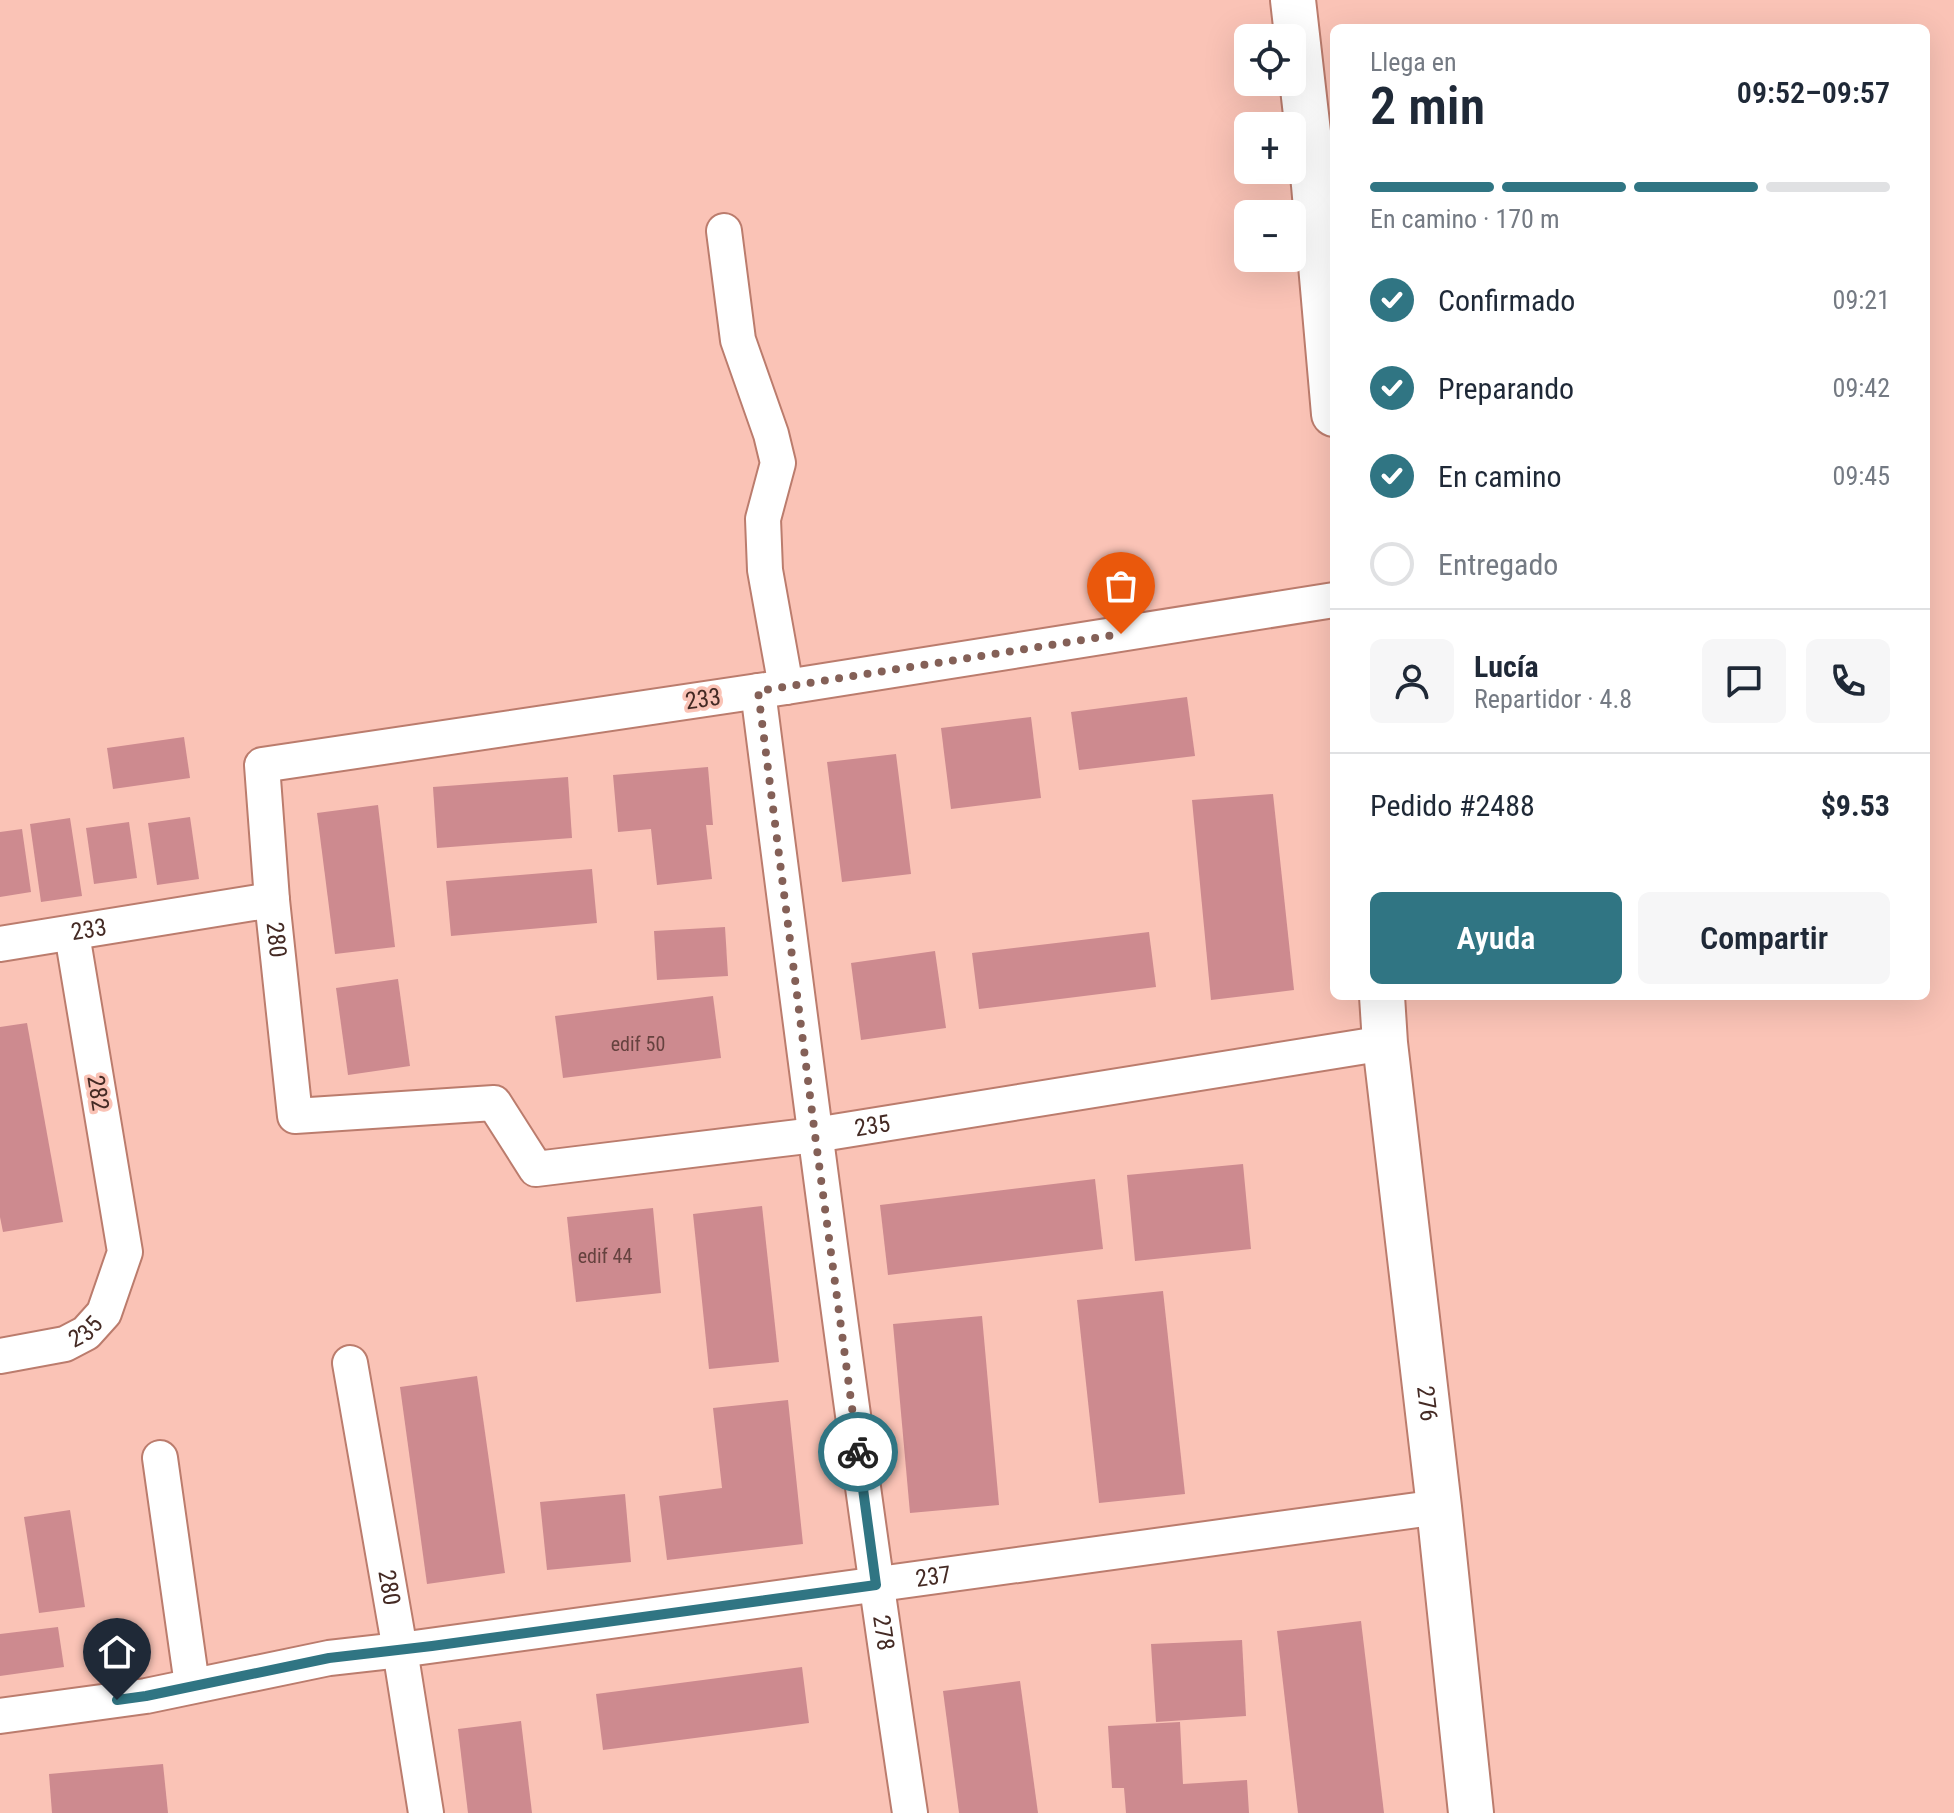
<!DOCTYPE html>
<html lang="es">
<head>
<meta charset="utf-8">
<style>
	:root { --surface:#fff; --page:#f6f6f7; --text:#1f2937; --muted:#747a83; --line:#e0e1e3; --accent:#307583 }
	body { margin:0; font-family:"Roboto Condensed",sans-serif; background:var(--page); color:var(--text); height:100vh; display:flex; flex-direction:column; font-size:30px; white-space:nowrap }
	* { box-sizing:border-box; margin:0 }
	p { font-size:26px; color:var(--muted) }
	.icon { flex:none; width:44px; height:44px; fill:none; stroke:currentColor; stroke-width:2; stroke-linecap:round; stroke-linejoin:round }
	.map { position:relative; flex:1; overflow:hidden }
	.details { position:absolute; left:1330px; top:24px; width:600px; height:976px; display:flex; flex-direction:column; background:var(--surface); border-radius:12px; box-shadow:0 8px 32px #0002 }
	.details>* { flex:none }
	.controls { position:absolute; left:1234px; top:24px; display:grid; gap:16px }
	.controls a { display:grid; place-items:center; width:72px; height:72px; border-radius:12px; background:var(--surface); box-shadow:0 8px 32px #0002; font-size:40px }
	.pin { position:absolute; display:grid; place-items:center; width:68px; height:68px; color:#fff; margin:-82px -34px; border-radius:50% 50% 50% 0; rotate:-45deg; box-shadow:0 0 8px #0007 }
	.pin .icon { rotate:45deg }
	.courier { position:absolute; display:grid; place-items:center; width:80px; height:80px; margin:-40px; border:6px solid #307583; border-radius:50%; background:#fff; color:#222; box-shadow:0 2px 10px #0007 }
	.headline em { font-style:normal; font-weight:600 }
	.headline div { display:flex; flex-direction:column-reverse }
	.headline { display:flex; align-items:center; justify-content:space-between; height:136px; padding:0 40px }
	h1 { font-size:52px; font-weight:600; line-height:60px }
	.bar { display:grid; grid-template-columns:repeat(4,1fr); gap:12px 8px; align-content:center; height:96px; padding:0 40px }
	.bar i { height:10px; border-radius:6px; background:var(--line) }
	.bar .active { background:var(--accent) }
	.bar p { grid-column:span 4 }
	.line { display:flex; align-items:center; gap:20px; padding:0 40px; border-top:2px solid var(--line) }
	.line div { flex:1 }
	.round { display:grid; place-items:center; flex:none; width:84px; height:84px; border-radius:12px; background:var(--page) }
	ol { padding:0 40px; list-style:none }
	li { display:flex; align-items:center; gap:24px; height:88px }
	li p { margin-inline-start:auto }
	li .icon { padding:8px; border-radius:50%; background:var(--accent); color:#fff; stroke-width:4 }
	li:last-child { color:var(--muted) }
	li i { width:44px; height:44px; border:4px solid var(--line); border-radius:50% }
	.cta { display:flex; gap:16px; margin-top:auto; padding:16px 40px }
	.cta a { flex:1; height:92px; border-radius:12px; background:var(--accent); color:#fff; font-size:32px; font-weight:600; line-height:92px; text-align:center }
	.cta a+a { background:var(--page); color:var(--text) }
	.map>svg:first-child { display:block }
	.building { fill:#cd8a8f }
	.lines { fill:none; stroke-linecap:round; stroke-linejoin:round }
	.street-casing { stroke:#bb7c6d; stroke-width:38 }
	.secondary-casing { stroke:#bb7c6d; stroke-width:48 }
	.street { stroke:#fff; stroke-width:34 }
	.secondary { stroke:#fff; stroke-width:44 }
	.done { stroke:#846057; stroke-width:8; stroke-dasharray:0 14.4 }
	.route { stroke:#307583; stroke-width:10 }
	.labels { text-anchor:middle; dominant-baseline:central; stroke-width:7; stroke-linejoin:round; paint-order:stroke }
	.number-label { font-size:20px; fill:#66423f }
	.street-label { font-size:24px; fill:#442a24; stroke:#fac3b6 }
</style>
</head>
<body>
<div class="map">
<svg width="1954" height="1813" viewBox="0 0 1954 1813">
	<rect width="100%" height="100%" fill="#fac3b6"/>
	<g class="building">
		<path d="M1187,697L1195,756L1079,770L1071,712Z"/>
		<path d="M1031,717L1041,798L951,809L941,728Z"/>
		<path d="M184,737L190,778L113,789L107,748Z"/>
		<path d="M896,754L911,874L842,882L827,762Z"/>
		<path d="M708,767L713,825H706L712,879L657,885L651,829L618,832L613,775Z"/>
		<path d="M568,777L572,838L437,848L433,787Z"/>
		<path d="M1273,794L1294,990L1211,1000L1192,800Z"/>
		<path d="M378,805L395,947L335,954L317,813Z"/>
		<path d="M190,817L199,879L157,885L148,823Z"/>
		<path d="M70,818L82,896L41,902L30,824Z"/>
		<path d="M129,822L137,878L94,884L86,828Z"/>
		<path d="M22,829L31,892L0,897V832Z"/>
		<path d="M592,869L597,923L451,936L446,881Z"/>
		<path d="M725,927L728,976L657,980L654,931Z"/>
		<path d="M1149,932L1156,987L979,1009L972,953Z"/>
		<path d="M935,951L946,1028L861,1040L851,963Z"/>
		<path d="M398,979L410,1066L348,1075L336,988Z"/>
		<path d="M713,996L721,1058L563,1078L555,1016Z"/>
		<path d="M27,1023L63,1222L3,1232L0,1217V1027Z"/>
		<path d="M1243,1164L1251,1249L1135,1261L1127,1175Z"/>
		<path d="M1095,1179L1103,1249L888,1275L880,1205Z"/>
		<path d="M762,1206L779,1362L709,1369L693,1214Z"/>
		<path d="M653,1208L661,1293L576,1302L567,1217Z"/>
		<path d="M1163,1291L1185,1494L1099,1503L1077,1300Z"/>
		<path d="M982,1316L999,1505L910,1513L893,1324Z"/>
		<path d="M477,1376L505,1573L427,1584L400,1387Z"/>
		<path d="M788,1400L803,1544L667,1560L659,1496L722,1488L713,1408Z"/>
		<path d="M625,1494L631,1562L547,1570L540,1502Z"/>
		<path d="M70,1510L85,1607L39,1613L24,1517Z"/>
		<path d="M1361,1621L1384,1813H1298L1277,1631Z"/>
		<path d="M58,1627L64,1667L0,1676V1634Z"/>
		<path d="M1242,1640L1246,1716L1156,1722L1151,1644Z"/>
		<path d="M802,1667L809,1723L603,1750L596,1694Z"/>
		<path d="M1020,1681L1038,1813H959L943,1691Z"/>
		<path d="M521,1721L532,1813H468L458,1729Z"/>
		<path d="M1180,1722L1183,1784L1247,1780L1249,1813H1126L1124,1788H1112L1108,1726Z"/>
		<path d="M163,1764L168,1813H52L49,1774Z"/>
	</g>
	<g class="lines">
		<defs>
			<g id="street">
				<path d="M724,231L738,340L771,434L778,463L763,519L765,570L786,687"/>
				<path id="s1" d="M1334,600L786,687L262,765L272,900L295,1116L494,1103L536,1169L815,1135L1385,1043"/>
				<path id="s2" d="M758,691C806,1065 854,1440 910,1813"/>
				<path id="s3" d="M0,944L272,900"/>
				<path id="s4" d="M0,1356L65,1344L86,1333L104,1313L125,1252L72,934"/>
				<path id="s5" d="M350,1363L400,1650L426,1813"/>
				<path d="M160,1458L192,1685"/>
				<path id="s6" d="M0,1716L146,1696L329,1658L400,1650L1439,1507"/>
			</g>
			<g id="secondary">
				<path d="M1293,0L1314,185L1334,414"/>
				<path id="s7" d="M1382,996L1385,1043L1439,1507L1471,1813"/>
			</g>
		</defs>
		<use href="#street" class="street-casing"/>
		<use href="#secondary" class="secondary-casing"/>
		<use href="#street" class="street"/>
		<use href="#secondary" class="secondary"/>
	</g>
	<g class="lines">
		<path class="done" d="M858,1452L815,1135L758,691L1121,634"/>
		<path class="route" d="M117,1700L146,1696L329,1658L432,1646L876,1585L858,1452"/>
	</g>
	<g class="labels">
		<g class="number-label">
			<text x="638" y="1044">edif 50</text>
			<text x="605" y="1256">edif 44</text>
		</g>
		<g class="street-label">
			<text transform="translate(703 699) rotate(-8)">233</text>
			<text stroke="none"><textPath href="#s3" startOffset="90">233</textPath></text>
			<text stroke="none"><textPath href="#s1" startOffset="1260">280</textPath></text>
			<text transform="translate(98 1093) rotate(81)">282</text>
			<text stroke="none"><textPath href="#s1" startOffset="2054">235</textPath></text>
			<text stroke="none"><textPath href="#s4" startOffset="90">235</textPath></text>
			<text stroke="none"><textPath href="#s7" startOffset="410">276</textPath></text>
			<text stroke="none"><textPath href="#s6" startOffset="944">237</textPath></text>
			<text stroke="none"><textPath href="#s5" startOffset="228">280</textPath></text>
			<text stroke="none"><textPath href="#s2" startOffset="950">278</textPath></text>
		</g>
	</g>
</svg>
<div class="controls">
<a><svg class="icon" aria-label="locate" viewBox="0 0 24 24"><circle cx="12" cy="12" r="6"/><path d="M12 2v4M12 18v4M2 12h4M18 12h4"/></svg></a>
<a>+</a>
<a>−</a>
</div>
<div class="pin" style="left:1121px;top:634px;background:#ea580c"><svg class="icon" aria-label="bag" viewBox="0 0 24 24"><path d="M5 8h14l-1 12H6zM9 8a3 3 0 0 1 6 0"/></svg></div>
<div class="pin" style="left:117px;top:1700px;background:#1f2937"><svg class="icon" aria-label="home" viewBox="0 0 24 24"><path d="M3 11l9-7 9 7M6 9v11h12V9"/></svg></div>
<div class="courier" style="left:858px;top:1452px"><svg class="icon" aria-label="bike" viewBox="0 0 24 24"><circle cx="6" cy="16" r="4"/><circle cx="18" cy="16" r="4"/><path d="M6 16l4-8h5l3 8M10 8l3 8H6M13 5h3"/></svg></div>
<section class="details">
<div class="headline"><div><h1>2 min</h1><p>Llega en</p></div><em>09:52–09:57</em></div>
<div class="bar"><i class="active"></i><i class="active"></i><i class="active"></i><i></i><p>En camino · 170 m</p></div>
<ol>
<li><svg class="icon" aria-label="check" viewBox="0 0 24 24"><path d="M5 12l5 5 9-10"/></svg>Confirmado<p>09:21</p></li>
<li><svg class="icon" aria-label="check" viewBox="0 0 24 24"><path d="M5 12l5 5 9-10"/></svg>Preparando<p>09:42</p></li>
<li><svg class="icon" aria-label="check" viewBox="0 0 24 24"><path d="M5 12l5 5 9-10"/></svg>En camino<p>09:45</p></li>
<li><i></i>Entregado</li>
</ol>
<div class="line" style="height:144px"><a class="round"><svg class="icon" aria-label="person" viewBox="0 0 24 24"><circle cx="12" cy="8" r="4"/><path d="M4 21q1-7 8-7t8 7"/></svg></a><div><b>Lucía</b><p>Repartidor · 4.8</p></div><a class="round"><svg class="icon" aria-label="chat" viewBox="0 0 24 24"><path d="M4 5h16v11H9l-5 4z"/></svg></a><a class="round"><svg class="icon" aria-label="phone" viewBox="0 0 24 24"><path d="M5 4h4l2 5-3 2q2 4 5 5l2-3 5 2v4C11 20 4 13 5 4z"/></svg></a></div>
<div class="line" style="height:104px"><div>Pedido #2488</div><b>$9.53</b></div>
<div class="cta"><a>Ayuda</a><a>Compartir</a></div>
</section>
</div>
</body>
</html>
